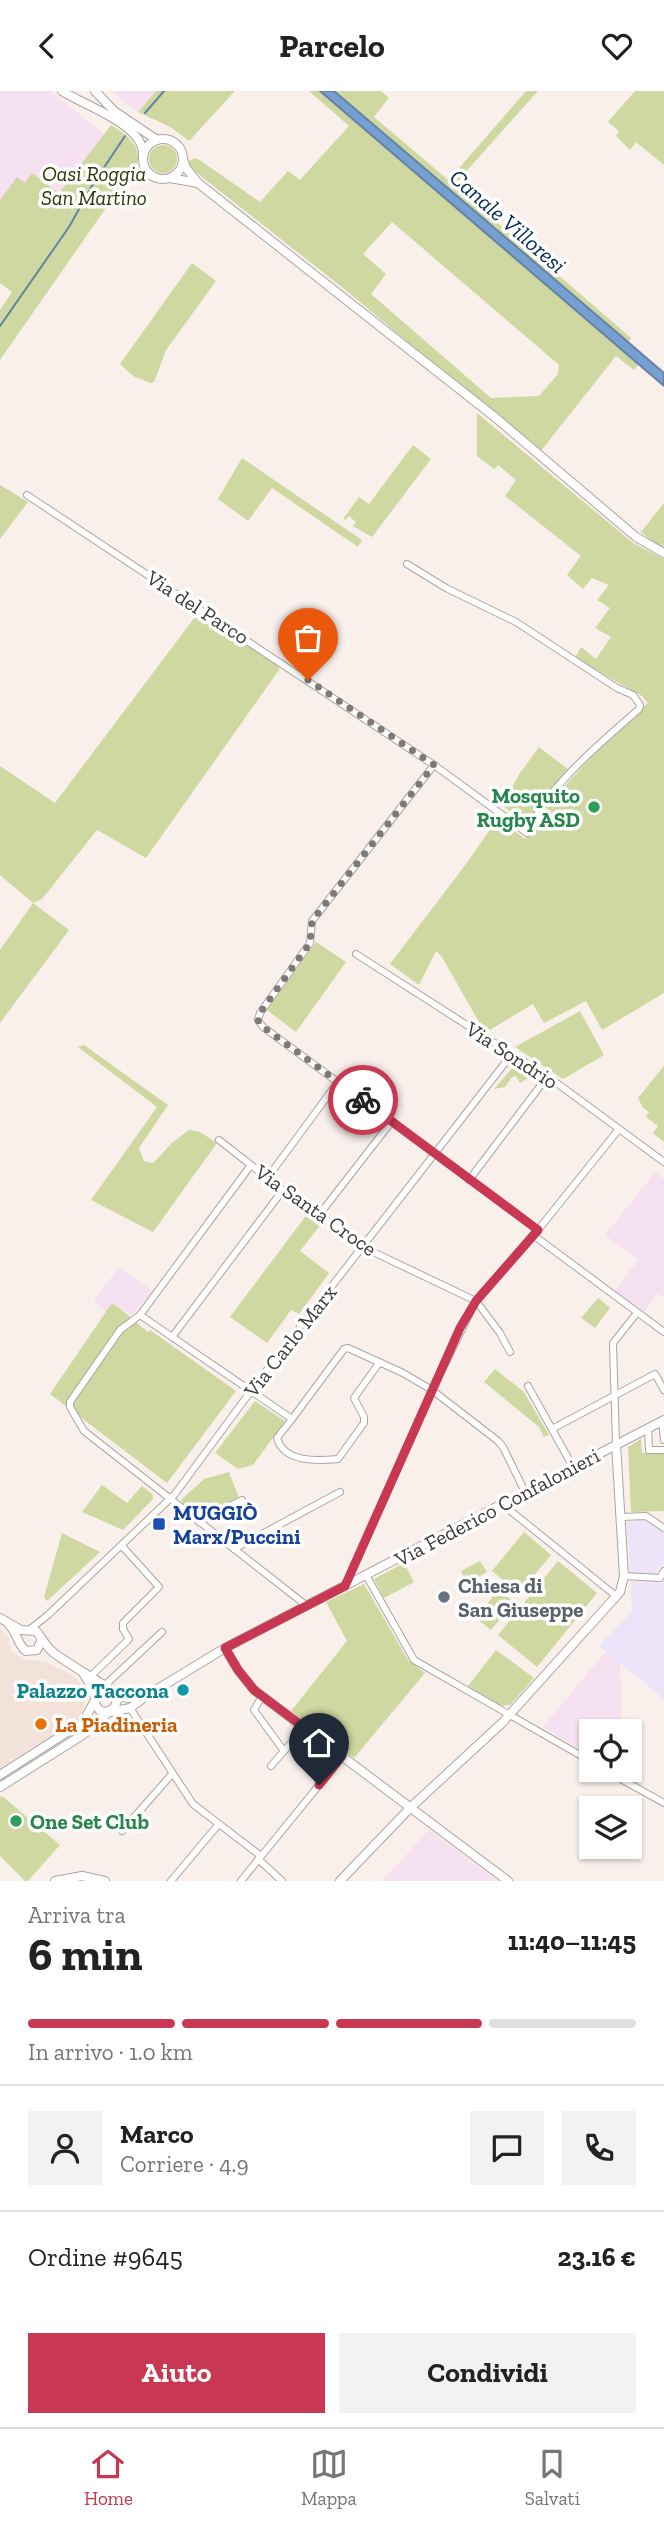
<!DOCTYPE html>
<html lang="it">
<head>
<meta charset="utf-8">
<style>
	:root { --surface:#fff; --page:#f2f2f2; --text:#222; --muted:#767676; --line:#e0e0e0; --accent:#c83852 }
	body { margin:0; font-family:"Zilla Slab",serif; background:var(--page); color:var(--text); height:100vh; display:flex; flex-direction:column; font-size:26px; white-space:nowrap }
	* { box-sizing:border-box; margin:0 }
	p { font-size:23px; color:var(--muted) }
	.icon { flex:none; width:38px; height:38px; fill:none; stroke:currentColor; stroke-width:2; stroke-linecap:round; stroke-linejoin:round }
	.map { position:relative; height:1790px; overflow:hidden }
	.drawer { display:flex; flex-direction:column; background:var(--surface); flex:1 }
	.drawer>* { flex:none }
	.tools { position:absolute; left:579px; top:1628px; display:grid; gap:14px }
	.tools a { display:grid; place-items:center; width:63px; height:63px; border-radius:0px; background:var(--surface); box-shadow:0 2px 5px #0004; font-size:35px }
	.pin { position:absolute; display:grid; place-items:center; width:60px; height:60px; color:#fff; margin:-72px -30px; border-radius:50% 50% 50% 0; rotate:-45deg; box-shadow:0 0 7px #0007 }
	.pin .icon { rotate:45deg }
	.courier { position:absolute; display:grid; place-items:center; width:70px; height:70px; margin:-35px; border:5px solid #c83852; border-radius:50%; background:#fff; color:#222; box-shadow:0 2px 9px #0007 }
	.overview em { font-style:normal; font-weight:800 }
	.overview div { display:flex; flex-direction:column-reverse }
	.overview { display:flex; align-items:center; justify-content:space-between; height:119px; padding:0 28px }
	h1 { font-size:46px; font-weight:800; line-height:52px }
	.bar { display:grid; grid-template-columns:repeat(4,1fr); gap:10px 7px; align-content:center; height:84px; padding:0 28px }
	.bar i { height:9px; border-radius:5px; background:var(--line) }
	.bar .active { background:var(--accent) }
	.bar p { grid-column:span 4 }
	.line { display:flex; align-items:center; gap:18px; padding:0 28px; border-top:2px solid var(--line) }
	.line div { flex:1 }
	.round { display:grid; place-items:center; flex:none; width:74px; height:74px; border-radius:0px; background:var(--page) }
	.primary-button { display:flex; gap:14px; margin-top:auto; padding:14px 28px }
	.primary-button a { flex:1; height:80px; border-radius:0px; background:var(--accent); color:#fff; font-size:28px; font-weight:800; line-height:80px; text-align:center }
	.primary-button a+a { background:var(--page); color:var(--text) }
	header { display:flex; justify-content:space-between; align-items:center; height:91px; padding:0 28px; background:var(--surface); font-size:32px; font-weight:800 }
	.dock { display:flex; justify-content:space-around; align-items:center; height:98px; border-top:2px solid var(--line); background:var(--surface); font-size:19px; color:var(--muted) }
	.dock a { display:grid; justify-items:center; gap:4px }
	.dock .active { color:var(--accent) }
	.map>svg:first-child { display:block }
	.built { fill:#f3e2da }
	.industrial { fill:#f5e1f1 }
	.education { fill:#ece4f9 }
	.green { fill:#ced8a0; fill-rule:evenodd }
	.water { fill:#76a0d1; stroke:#6581a3; stroke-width:2 }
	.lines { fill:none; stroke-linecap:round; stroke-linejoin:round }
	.stream { stroke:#6581a3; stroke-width:2 }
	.street-casing { stroke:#ada4a1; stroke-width:8 }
	.secondary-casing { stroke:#ada4a1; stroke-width:10 }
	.street { stroke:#fff; stroke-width:6 }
	.secondary { stroke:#fff; stroke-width:8 }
	.done { stroke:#7e7976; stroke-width:7; stroke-dasharray:0 12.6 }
	.route { stroke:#c83852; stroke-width:9 }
	.leisure-dot { fill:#2e9e5b; stroke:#fff; stroke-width:2.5 }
	.transit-dot { fill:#1a4fb4; stroke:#fff; stroke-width:2.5 }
	.worship-dot { fill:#6b7280; stroke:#fff; stroke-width:2.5 }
	.culture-dot { fill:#0f9aa8; stroke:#fff; stroke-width:2.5 }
	.food-dot { fill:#e8710a; stroke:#fff; stroke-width:2.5 }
	.labels { text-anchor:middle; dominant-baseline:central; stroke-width:7; stroke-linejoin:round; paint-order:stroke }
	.park-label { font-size:21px; font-style:italic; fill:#303603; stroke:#fff }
	.street-label { font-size:21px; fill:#3c3937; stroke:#fff }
	.leisure-label { font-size:21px; font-weight:bold; fill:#27864d; stroke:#fff; text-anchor:end }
	.transit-label { font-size:21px; font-weight:bold; fill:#164399; stroke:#fff; text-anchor:start }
	.worship-label { font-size:21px; font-weight:bold; fill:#5b616d; stroke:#fff; text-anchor:start }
	.culture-label { font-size:21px; font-weight:bold; fill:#0d838f; stroke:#fff; text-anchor:end }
	.food-label { font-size:21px; font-weight:bold; fill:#c56008; stroke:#fff; text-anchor:start }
	.water-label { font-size:23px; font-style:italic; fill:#002a57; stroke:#fff }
</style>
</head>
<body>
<header><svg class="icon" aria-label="back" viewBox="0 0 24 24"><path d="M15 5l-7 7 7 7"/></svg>Parcelo<svg class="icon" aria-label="heart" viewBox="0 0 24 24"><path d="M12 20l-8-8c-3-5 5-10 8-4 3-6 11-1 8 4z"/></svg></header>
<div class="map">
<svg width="664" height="1790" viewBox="0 0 664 1790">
	<rect width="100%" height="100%" fill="#f9f0ec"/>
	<path class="built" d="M0,1538L10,1548L8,1553L12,1555L10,1560L25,1568L46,1571L74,1585L83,1596L87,1606L80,1626L0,1677Z"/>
	<g class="industrial">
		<path d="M0,0H51L104,43L59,102L25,92L17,86L0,109Z"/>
		<path d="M111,0H156L138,21Z"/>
		<path d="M655,1081L664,1088V1207L658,1202L644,1221L615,1200L638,1169L605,1144Z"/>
		<path d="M119,1176L153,1200L131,1224L113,1212L106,1221L94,1210Z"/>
		<path d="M606,1560L620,1571L622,1640H592L591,1665L543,1636Z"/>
		<path d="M429,1739L460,1762L497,1790H382Z"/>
	</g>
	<g class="education">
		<path d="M643,1428L664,1441V1471L656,1483L631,1482L626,1431Z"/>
		<path d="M664,1486V1608L599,1555L632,1521L630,1490L660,1492Z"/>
	</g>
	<g class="green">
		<path d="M156,0H235L189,50L172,37L138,21Z"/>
		<path d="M309,0H320L639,273L634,279L616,265L540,361L343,197L188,75L189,70L195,67L198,68L260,111L288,80L300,89L349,35ZM392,131L559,274L558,283L539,305L491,307L371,203L386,183L363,163Z"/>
		<path d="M334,0H381L389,7L374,26L453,93V84L526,0H538L454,94L631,247L628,251Z"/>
		<path d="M635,0H664V74L636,51L630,59L616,45L619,40L608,31Z"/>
		<path d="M111,34C125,43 140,53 138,71L0,269V219L12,201L0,192V109L17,86L25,92L32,82L59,102Z"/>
		<circle cx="163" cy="68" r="14"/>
		<path d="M192,172L216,190L166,259L154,291L151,292L133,285L120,273Z"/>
		<path d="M477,322L633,452L664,468V902L602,939L586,910L544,932L533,913L488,940L480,933L442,866L436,860L419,894L390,873L466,773L498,727L525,748C562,693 599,656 648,612L642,605L575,567L581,556L596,568L611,546L595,537L610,517L597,509L609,494L592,487L583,498L567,484L581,465L505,405L516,389L498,374L494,378L477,365Z"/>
		<path d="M413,354L431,368L372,446L353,435L356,431L349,425L345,429L344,427L359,406L369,413Z"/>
		<path d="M242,367L362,449L358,456L272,397L248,430L218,408Z"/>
		<path d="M0,394L28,411L0,448Z"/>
		<path d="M664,412V456L657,454L641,441Z"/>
		<path d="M198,522L278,574L279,579L146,767L97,739L42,808L33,812L0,784V675L55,712Z"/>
		<path d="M539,656L569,679L526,733L502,714L520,682Z"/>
		<path d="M33,812L69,839L0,932V859Z"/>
		<path d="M316,851L346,871L296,941L267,919Z"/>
		<path d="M580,920L604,964L563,988L515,956Z"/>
		<path d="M84,954L168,1014L139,1057L144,1070L153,1072L172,1052L189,1039L200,1041L217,1052L153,1141L91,1109L157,1016L78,956Z"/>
		<path d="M664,975V1051L653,1042L658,1035L646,1026L649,1021L643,1017L638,1007Z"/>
		<path d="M513,976L532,985L520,992L516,985L512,986L505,996L494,998Z"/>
		<path d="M308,1122L322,1132L300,1160L329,1182L299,1223L291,1219L267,1252L230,1226Z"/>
		<path d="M598,1207L610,1217L595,1237L581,1227Z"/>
		<path d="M112,1212C126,1221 135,1231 148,1241L150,1239L236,1300L167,1392L50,1303Z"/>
		<path d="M495,1278L524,1301L549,1344L544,1346L539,1336L484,1291Z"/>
		<path d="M255,1310L285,1330L253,1374L238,1378L215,1362Z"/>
		<path d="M641,1348L642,1362L664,1361V1420L631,1421L628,1356Z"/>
		<path d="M229,1381L239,1407L200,1426L182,1413V1408L204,1388Z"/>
		<path d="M102,1394L127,1412L142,1395L153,1404V1408L123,1439L82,1421Z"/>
		<path d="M524,1441L551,1464L519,1502L492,1480Z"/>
		<path d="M62,1442L100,1461L47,1510L44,1506Z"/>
		<path d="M480,1470L487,1481L467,1492L461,1480Z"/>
		<path d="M558,1470L597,1502L537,1576L498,1544Z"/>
		<path d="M404,1472L414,1491L384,1507L374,1488Z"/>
		<path d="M364,1493L408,1569L425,1582L354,1667L291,1620L347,1550L326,1511Z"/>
		<path d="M498,1499L514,1511L491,1539L476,1527Z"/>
		<path d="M496,1559L534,1587L510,1614L499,1615L468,1595Z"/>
		<path d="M2,1705L60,1754L28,1790H25L0,1765V1706Z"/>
	</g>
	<path class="water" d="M320,0H334L628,251L664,282V295Z"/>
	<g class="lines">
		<g class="stream">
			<path d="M145,22L164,0"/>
			<path d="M0,235L69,136L93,93L125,45"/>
		</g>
		<defs>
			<g id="street">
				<path d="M27,404L434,674L527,742C551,692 598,654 639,618L640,614L633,604L617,597L516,531L446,497L407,473"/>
				<path d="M434,674L312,830L310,852L260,922L258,929L263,936L538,1139"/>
				<path d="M356,863L554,990L664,1071"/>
				<path d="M219,1049L283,1099L369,1159L476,1210L500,1242L510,1261"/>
				<path d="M251,1074L140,1224L120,1239L70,1311V1316L84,1340L307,1515"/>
				<path d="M268,1086L338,991"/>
				<path d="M469,1089L547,986"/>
				<path d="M319,1124L392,1030"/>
				<path d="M533,1144L664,1241"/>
				<path d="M140,1224L292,1328L344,1258L348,1257L403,1282L432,1299L498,1350L503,1356L525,1401"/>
				<path d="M172,1246L283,1099"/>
				<path d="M528,1295L573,1376"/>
				<path d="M292,1328L277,1347C284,1372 318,1370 338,1368L364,1332V1326L354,1307L379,1272"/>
				<path d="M662,1330L664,1349"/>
				<path d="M648,1337L649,1359H664"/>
				<path d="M552,1338L655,1283L664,1299"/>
				<path d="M616,1353L613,1252L637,1222"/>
				<path d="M504,1412L507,1417L616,1505"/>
				<path d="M621,1426L646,1425L664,1437"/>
				<path d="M199,1431L242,1409"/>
				<path d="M234,1458L340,1401"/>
				<path d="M366,1484L414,1569L592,1671"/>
				<path d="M624,1485L660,1487L664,1480"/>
				<path d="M346,1493L432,1299L476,1210L538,1139L619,1038"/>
				<path d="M29,1539L48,1524L175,1403L259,1289L505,972L512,967L518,968"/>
				<path d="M91,1585L129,1548L123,1538V1532L159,1496L122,1455"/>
				<path d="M102,1597L162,1541"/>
				<path d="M262,1605L254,1619L284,1660L304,1637"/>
				<path d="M130,1617L193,1713L261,1765"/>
				<path d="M271,1675L284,1660"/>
				<path d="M603,1678L664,1712"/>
				<path d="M122,1740L172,1683"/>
				<path d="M258,1768L282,1790"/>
				<path d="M171,1790L218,1734"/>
				<path d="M241,1790L342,1666"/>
			</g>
			<g id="secondary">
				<path d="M62,0C83,14 143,33 143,63"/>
				<path d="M95,0L114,20L157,49"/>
				<circle cx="163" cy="68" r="20"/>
				<path d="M183,68L186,77L198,92L496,327L636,446L664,462"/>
				<path d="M170,87L198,92"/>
				<path d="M0,1527L21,1539L36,1540C43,1548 46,1556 54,1562C73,1576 94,1587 113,1600L117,1610L114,1617L107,1621L100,1620L95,1613L96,1604L104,1598L112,1600"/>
				<path d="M10,1535C18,1543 18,1555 26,1560L37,1559L41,1550"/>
				<path d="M225,1557L238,1579L254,1599L508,1790"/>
				<path d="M83,1582L91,1595L95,1607"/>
				<path d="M115,1602L127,1607L146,1605"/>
				<path d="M110,1621L130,1617L146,1605L225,1557L664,1329"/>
				<path d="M0,1684L83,1631L94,1611"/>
				<path d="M0,1696L84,1643L109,1621"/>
				<path d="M55,1790L82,1785L105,1790"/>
				<path d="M340,1790L410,1717L502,1632L620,1501L624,1485L616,1353"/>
			</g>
		</defs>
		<use href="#street" class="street-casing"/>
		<use href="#secondary" class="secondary-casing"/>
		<use href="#street" class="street"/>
		<use href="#secondary" class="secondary"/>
	</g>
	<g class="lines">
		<path class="done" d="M308,589L434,674L312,830L310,852L260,922L258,929L263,936L363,1009"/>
		<path class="route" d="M319,1694L342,1665L254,1599L238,1579L225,1557L345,1495L460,1237L476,1210L538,1139L363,1009"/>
	</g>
	<g class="leisure-dot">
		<circle cx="594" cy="716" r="7"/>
		<circle cx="16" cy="1730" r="7"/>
	</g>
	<rect class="transit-dot" x="152" y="1426" width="14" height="14" rx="3.5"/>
	<circle class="worship-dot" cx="444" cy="1506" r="7"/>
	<circle class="culture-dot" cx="183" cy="1599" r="7"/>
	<circle class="food-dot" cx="41" cy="1633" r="7"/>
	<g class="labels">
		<g class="park-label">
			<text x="94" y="82">Oasi Roggia<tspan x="94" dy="24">San Martino</tspan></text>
		</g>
		<g class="street-label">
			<text transform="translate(198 516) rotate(33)">Via del Parco</text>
			<text transform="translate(512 964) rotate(33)">Via Sondrio</text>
			<text transform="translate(316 1119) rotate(35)">Via Santa Croce</text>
			<text transform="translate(290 1250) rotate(-52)">Via Carlo Marx</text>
			<text transform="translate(497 1416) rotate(-28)">Via Federico Confalonieri</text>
		</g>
		<g class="leisure-label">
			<text x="580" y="704">Mosquito<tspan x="580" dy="24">Rugby ASD</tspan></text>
			<text x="30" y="1730" text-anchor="start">One Set Club</text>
		</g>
		<g class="transit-label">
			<text x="173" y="1421">MUGGIÒ<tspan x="173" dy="24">Marx/Puccini</tspan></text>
		</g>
		<g class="worship-label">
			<text x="458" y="1494">Chiesa di<tspan x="458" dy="24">San Giuseppe</tspan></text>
		</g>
		<g class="culture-label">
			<text x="169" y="1599">Palazzo Taccona</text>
		</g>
		<g class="food-label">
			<text x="55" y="1633">La Piadineria</text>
		</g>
		<g class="water-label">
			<text transform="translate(508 130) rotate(41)">Canale Villoresi</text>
		</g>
	</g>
</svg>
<div class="tools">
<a><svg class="icon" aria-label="locate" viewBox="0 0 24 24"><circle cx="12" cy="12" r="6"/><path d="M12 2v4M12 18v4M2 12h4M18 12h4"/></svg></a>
<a><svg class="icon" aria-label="layers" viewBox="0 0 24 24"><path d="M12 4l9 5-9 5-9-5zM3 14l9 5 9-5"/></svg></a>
</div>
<div class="pin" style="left:308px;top:589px;background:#ea580c"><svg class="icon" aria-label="bag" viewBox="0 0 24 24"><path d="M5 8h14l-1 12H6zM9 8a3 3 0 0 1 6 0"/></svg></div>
<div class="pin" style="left:319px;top:1694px;background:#1f2937"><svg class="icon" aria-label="home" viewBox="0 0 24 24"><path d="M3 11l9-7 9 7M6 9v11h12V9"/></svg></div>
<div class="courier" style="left:363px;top:1009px"><svg class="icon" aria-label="bike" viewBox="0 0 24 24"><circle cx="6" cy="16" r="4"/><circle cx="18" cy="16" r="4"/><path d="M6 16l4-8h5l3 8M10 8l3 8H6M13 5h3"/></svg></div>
</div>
<section class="drawer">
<div class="overview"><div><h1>6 min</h1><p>Arriva tra</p></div><em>11:40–11:45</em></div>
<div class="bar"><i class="active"></i><i class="active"></i><i class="active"></i><i></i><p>In arrivo · 1.0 km</p></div>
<div class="line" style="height:126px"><a class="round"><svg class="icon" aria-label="person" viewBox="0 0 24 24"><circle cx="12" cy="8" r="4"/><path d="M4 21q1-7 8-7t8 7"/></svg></a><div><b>Marco</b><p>Corriere · 4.9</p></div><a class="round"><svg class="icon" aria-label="chat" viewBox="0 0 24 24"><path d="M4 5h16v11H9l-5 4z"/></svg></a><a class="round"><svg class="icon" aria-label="phone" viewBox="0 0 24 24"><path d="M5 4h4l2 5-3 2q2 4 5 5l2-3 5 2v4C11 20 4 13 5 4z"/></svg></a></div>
<div class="line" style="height:91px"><div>Ordine #9645</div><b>23.16 €</b></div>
<div class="primary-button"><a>Aiuto</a><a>Condividi</a></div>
</section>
<nav class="dock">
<a class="active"><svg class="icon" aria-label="home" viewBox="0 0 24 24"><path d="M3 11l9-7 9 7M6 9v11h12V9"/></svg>Home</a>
<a><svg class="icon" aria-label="map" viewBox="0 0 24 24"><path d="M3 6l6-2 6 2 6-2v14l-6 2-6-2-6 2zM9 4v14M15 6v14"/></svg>Mappa</a>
<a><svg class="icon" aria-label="saved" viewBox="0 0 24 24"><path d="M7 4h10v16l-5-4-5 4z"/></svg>Salvati</a>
</nav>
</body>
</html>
